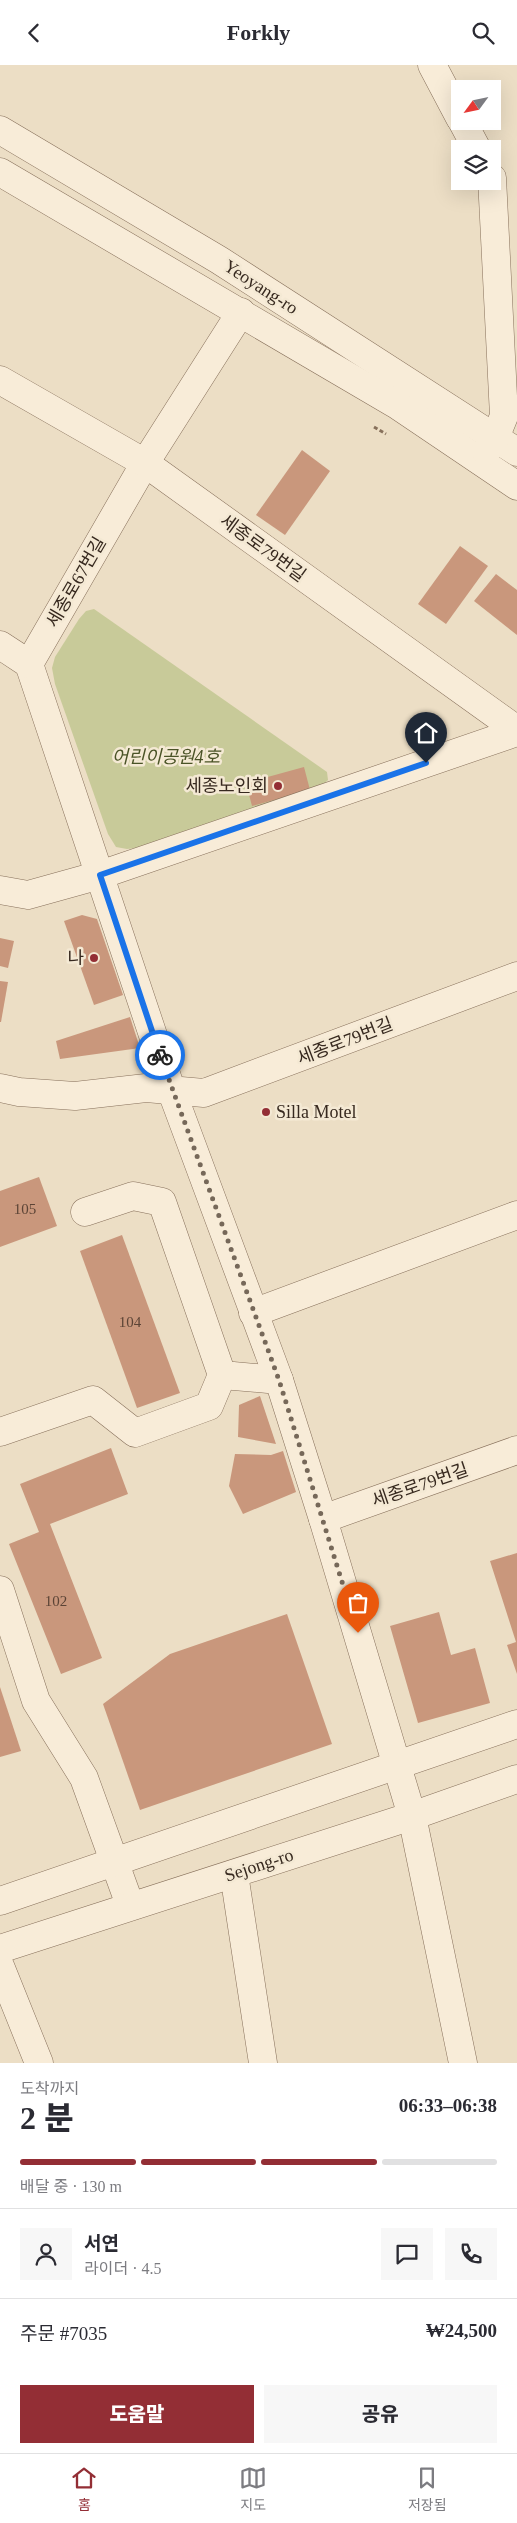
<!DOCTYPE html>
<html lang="ko">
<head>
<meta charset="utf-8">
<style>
	:root { --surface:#fff; --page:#f7f7f7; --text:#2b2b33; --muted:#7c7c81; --line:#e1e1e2; --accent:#932e35 }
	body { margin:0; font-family:"Times New Roman","Noto Sans KR",serif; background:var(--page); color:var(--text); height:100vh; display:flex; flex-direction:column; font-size:19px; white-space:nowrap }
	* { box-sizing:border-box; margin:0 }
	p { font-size:16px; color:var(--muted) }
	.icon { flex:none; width:28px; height:28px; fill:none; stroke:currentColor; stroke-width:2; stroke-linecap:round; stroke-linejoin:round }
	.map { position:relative; height:1998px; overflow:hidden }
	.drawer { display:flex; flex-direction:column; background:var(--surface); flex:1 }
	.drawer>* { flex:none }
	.needle { width:32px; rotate:237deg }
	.fabs { position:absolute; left:451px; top:15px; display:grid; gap:10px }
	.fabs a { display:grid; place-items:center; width:50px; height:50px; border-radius:0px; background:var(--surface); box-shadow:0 5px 20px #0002; font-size:25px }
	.pin { position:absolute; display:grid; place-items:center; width:42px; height:42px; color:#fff; margin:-51px -21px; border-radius:50% 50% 50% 0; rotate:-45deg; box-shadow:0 0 5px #0007 }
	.pin .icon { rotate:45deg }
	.courier { position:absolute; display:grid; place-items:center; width:50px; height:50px; margin:-25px; border:4px solid #1a73e8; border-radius:50%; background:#fff; color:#222; box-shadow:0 1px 6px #0007 }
	.head em { font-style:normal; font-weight:800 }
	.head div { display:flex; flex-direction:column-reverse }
	.head { display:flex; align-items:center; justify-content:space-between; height:85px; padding:0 20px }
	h1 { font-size:32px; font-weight:800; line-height:38px }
	.bar { display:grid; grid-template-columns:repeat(4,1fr); gap:8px 5px; align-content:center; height:60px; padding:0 20px }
	.bar i { height:6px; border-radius:4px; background:var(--line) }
	.bar .active { background:var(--accent) }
	.bar p { grid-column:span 4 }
	.line { display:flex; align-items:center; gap:12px; padding:0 20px; border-top:1px solid var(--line) }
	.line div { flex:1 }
	.round { display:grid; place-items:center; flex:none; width:52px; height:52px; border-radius:0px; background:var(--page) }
	.cta { display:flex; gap:10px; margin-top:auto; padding:10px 20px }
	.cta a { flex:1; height:58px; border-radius:0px; background:var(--accent); color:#fff; font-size:20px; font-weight:800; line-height:58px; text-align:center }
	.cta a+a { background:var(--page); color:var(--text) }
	header { display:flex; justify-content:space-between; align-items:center; height:65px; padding:0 20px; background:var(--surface); font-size:22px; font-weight:800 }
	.menu { display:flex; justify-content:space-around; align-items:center; height:70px; border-top:1px solid var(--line); background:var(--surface); font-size:14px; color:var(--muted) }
	.menu a { display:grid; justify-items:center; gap:2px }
	.menu .active { color:var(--accent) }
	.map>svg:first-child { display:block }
	.green { fill:#c8ca99 }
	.building { fill:#c9977c }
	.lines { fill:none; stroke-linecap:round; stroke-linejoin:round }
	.minor-casing { stroke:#87705b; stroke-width:29 }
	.path { stroke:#87705b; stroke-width:3; stroke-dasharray:4 2.5; stroke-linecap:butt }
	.minor { stroke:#f8ecd8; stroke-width:28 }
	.done { stroke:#766859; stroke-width:5; stroke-dasharray:0 9 }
	.route { stroke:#1a73e8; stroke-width:6 }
	.poi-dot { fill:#932e35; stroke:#f4e9d4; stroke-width:2 }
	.labels { text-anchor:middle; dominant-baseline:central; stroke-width:5; stroke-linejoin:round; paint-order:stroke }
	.number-label { font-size:15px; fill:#5c4436 }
	.street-label { font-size:18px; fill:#37291f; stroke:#f4e9d4 }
	.park-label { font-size:18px; font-style:italic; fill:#4a5326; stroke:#f4e9d4 }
	.poi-label { font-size:18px; fill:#37291f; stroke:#f4e9d4; text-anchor:end }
</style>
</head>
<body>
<header><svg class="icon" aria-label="back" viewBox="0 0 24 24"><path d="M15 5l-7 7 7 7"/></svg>Forkly<svg class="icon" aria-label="search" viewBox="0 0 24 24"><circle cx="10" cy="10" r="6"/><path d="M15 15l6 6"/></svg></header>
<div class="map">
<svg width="517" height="1998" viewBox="0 0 517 1998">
	<rect width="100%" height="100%" fill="#ecdec5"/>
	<path class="green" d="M94,544L327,707L328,715L323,720L148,782L127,784L116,782L108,769L55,619L52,603L55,592L79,554L86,546Z"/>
	<g class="building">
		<path d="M302,385L330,406L285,470L256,450Z"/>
		<path d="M460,481L488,501L446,559L418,539Z"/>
		<path d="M496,509L517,525V570L474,536Z"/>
		<path d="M304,702L310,725L252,741L246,718Z"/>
		<path d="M82,850L97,854L123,930L94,940L64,856Z"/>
		<path d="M0,873L14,876L8,903L0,901Z"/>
		<path d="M0,916L8,917L1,957H0Z"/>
		<path d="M130,952L140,983L60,994L56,976Z"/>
		<path d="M39,1112L57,1161L0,1182V1126Z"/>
		<path d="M122,1170L180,1328L137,1343L80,1186Z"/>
		<path d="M260,1331L276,1379L238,1372L239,1340Z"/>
		<path d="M111,1383L128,1429L50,1459L102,1593L61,1609L9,1479L39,1467L20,1419Z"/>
		<path d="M283,1386L296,1427L243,1449L229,1421L235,1389L271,1390Z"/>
		<path d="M517,1488V1609L507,1580L516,1577L490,1496Z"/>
		<path d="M439,1547L451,1590L475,1583L490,1638L418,1658L390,1561Z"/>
		<path d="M287,1549L332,1679L140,1745L103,1639L170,1589Z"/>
		<path d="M0,1622L21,1686L0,1692Z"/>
	</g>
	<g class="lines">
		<defs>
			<g id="minor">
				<path d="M432,0L460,53"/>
				<path d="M462,56L477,84"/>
				<path d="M0,65L219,195L517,387"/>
				<path d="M0,107L397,340L517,421"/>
				<path d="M241,247L145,398L29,599L172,1027L279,1315L323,1454L412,1751L463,1998"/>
				<path d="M0,315L145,398L517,665"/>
				<path d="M486,386L495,373L504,351L492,113"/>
				<path d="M0,580L29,599"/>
				<path d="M0,825L28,830L100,810L517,667"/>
				<path d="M0,1023L19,1027L75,1031L146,1023L204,1028L517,911"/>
				<path d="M253,1248L517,1150"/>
				<path d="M222,1310L279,1315"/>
				<path d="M0,1367L93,1335L135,1368L209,1341L222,1310L162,1137L133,1131L85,1147"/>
				<path d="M323,1454L517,1385"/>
				<path d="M0,1525L36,1636L84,1713L130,1840"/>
				<path d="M234,1809L263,1998"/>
				<path d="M0,1836L517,1659"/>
				<path d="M0,1884L412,1751L517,1714"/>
				<path d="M0,1901L39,1998"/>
			</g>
		</defs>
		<use href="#minor" class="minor-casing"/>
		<path class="path" d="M374,362L386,369"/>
		<use href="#minor" class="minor"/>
	</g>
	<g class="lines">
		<path class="done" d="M160,990L279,1315L358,1568"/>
		<path class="route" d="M160,990L100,810L426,698"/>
	</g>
	<g class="poi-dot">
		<circle cx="278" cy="721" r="5"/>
		<circle cx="94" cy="893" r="5"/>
		<circle cx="266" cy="1047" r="5"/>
	</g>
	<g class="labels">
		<g class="number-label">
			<text x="25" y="1144">105</text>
			<text x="130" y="1257">104</text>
			<text x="56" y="1536">102</text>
		</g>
		<g class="street-label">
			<text transform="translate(261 222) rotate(33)">Yeoyang-ro</text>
			<text transform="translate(263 483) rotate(36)">세종로79번길</text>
			<text transform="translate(76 517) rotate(-60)">세종로67번길</text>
			<text transform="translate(345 976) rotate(-21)">세종로79번길</text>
			<text transform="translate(420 1420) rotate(-19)">세종로79번길</text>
			<text transform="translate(259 1800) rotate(-18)">Sejong-ro</text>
		</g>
		<g class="park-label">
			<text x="166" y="692">어린이공원4호</text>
		</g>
		<g class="poi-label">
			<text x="268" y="721">세종노인회</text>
			<text x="84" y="893">나</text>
			<text x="276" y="1047" text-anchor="start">Silla Motel</text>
		</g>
	</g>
</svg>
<div class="fabs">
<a><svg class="needle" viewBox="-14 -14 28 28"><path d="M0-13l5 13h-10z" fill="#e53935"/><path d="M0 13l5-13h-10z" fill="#7c7c81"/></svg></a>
<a><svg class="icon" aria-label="layers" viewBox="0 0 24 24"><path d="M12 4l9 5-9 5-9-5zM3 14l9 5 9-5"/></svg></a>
</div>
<div class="pin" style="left:358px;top:1568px;background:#ea580c"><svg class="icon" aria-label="bag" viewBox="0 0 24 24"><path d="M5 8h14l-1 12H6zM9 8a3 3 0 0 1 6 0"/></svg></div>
<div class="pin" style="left:426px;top:698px;background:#1f2937"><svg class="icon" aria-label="home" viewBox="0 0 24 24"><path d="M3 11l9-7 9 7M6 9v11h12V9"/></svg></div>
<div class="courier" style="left:160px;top:990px"><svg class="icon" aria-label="bike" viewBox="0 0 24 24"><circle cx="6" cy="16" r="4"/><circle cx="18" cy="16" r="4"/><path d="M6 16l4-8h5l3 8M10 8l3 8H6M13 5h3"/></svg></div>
</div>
<section class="drawer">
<div class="head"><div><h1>2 분</h1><p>도착까지</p></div><em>06:33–06:38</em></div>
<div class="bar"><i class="active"></i><i class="active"></i><i class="active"></i><i></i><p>배달 중 · 130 m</p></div>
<div class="line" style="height:90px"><a class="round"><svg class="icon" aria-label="person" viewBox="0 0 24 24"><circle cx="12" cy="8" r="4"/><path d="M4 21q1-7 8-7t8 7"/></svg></a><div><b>서연</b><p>라이더 · 4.5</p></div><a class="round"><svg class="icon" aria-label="chat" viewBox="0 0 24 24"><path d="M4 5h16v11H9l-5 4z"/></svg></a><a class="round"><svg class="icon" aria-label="phone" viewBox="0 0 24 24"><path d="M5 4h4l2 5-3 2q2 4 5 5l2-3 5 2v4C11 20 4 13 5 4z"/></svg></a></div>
<div class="line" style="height:65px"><div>주문 #7035</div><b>₩24,500</b></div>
<div class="cta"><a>도움말</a><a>공유</a></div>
</section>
<nav class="menu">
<a class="active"><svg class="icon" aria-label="home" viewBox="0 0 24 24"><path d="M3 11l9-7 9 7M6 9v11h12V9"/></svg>홈</a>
<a><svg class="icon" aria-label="map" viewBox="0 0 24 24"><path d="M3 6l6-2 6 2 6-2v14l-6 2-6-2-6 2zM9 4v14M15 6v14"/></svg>지도</a>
<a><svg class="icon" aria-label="saved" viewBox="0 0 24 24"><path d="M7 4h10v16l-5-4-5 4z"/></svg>저장됨</a>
</nav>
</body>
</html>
